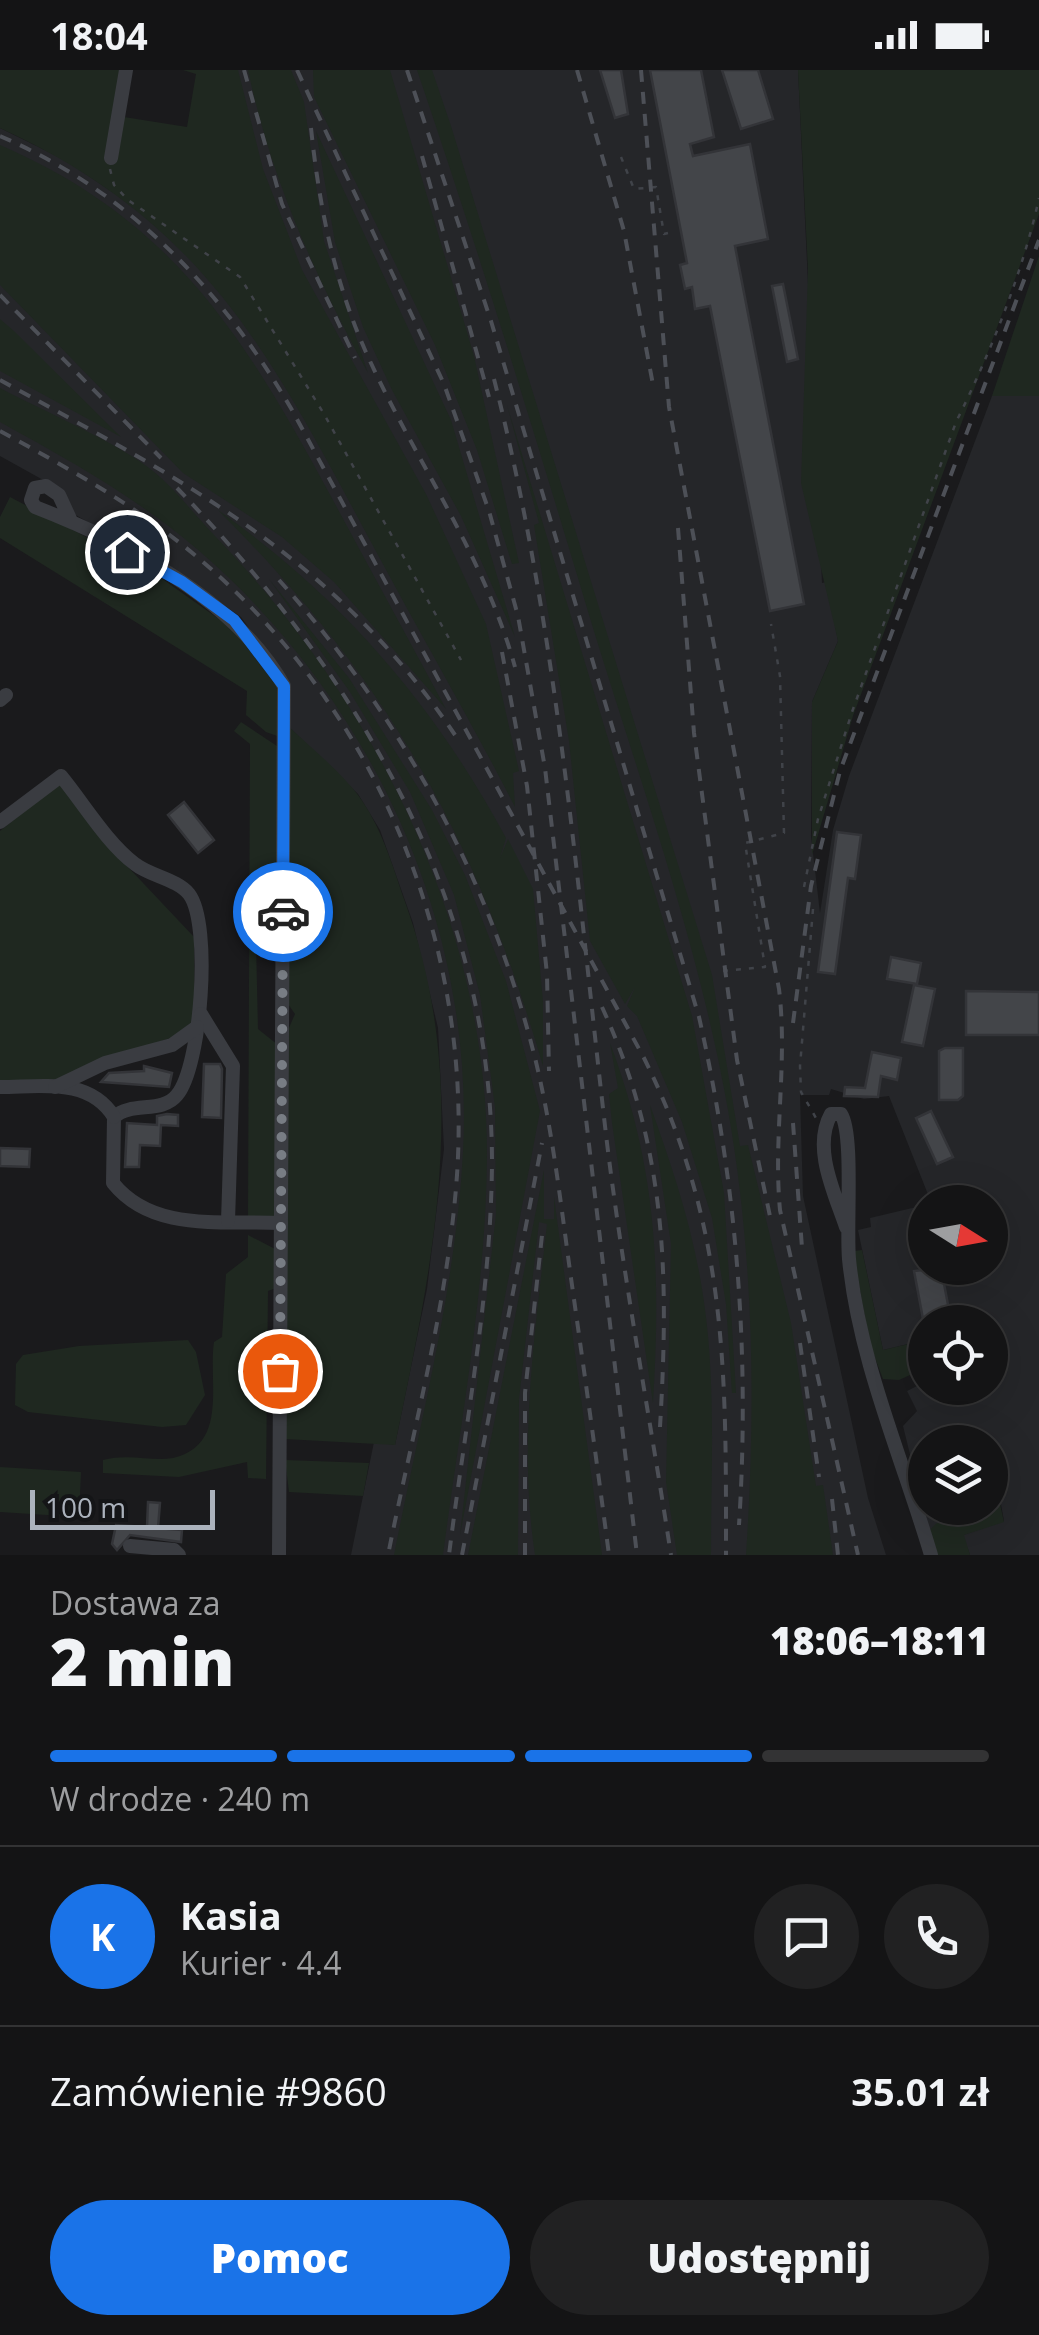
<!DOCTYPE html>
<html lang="pl">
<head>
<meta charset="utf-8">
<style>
	:root { --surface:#141415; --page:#212122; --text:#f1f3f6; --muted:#9d9ea0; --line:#333334; --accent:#1a73e8 }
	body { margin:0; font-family:"Open Sans",sans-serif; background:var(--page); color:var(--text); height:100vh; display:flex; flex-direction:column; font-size:38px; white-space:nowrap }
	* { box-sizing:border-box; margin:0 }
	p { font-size:32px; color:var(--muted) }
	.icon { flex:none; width:55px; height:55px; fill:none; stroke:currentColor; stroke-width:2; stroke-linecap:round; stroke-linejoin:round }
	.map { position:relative; height:1485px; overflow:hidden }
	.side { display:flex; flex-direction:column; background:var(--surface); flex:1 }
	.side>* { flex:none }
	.needle { width:65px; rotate:101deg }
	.controls { position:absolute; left:908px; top:1115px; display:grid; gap:20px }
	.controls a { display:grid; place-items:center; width:100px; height:100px; border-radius:50%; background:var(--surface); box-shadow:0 10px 40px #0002,0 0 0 2px var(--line); font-size:50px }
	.scale { position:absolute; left:30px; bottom:25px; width:185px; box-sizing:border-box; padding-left:10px; border:5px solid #abb2bc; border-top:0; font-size:28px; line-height:35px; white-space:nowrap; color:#abb2bc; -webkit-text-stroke:8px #141517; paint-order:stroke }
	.pin { position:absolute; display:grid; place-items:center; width:85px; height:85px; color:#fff; margin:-42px; border:5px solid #fff; border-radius:50%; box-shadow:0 2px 10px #0007 }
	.courier { position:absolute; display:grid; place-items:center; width:100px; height:100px; margin:-50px; border:8px solid #1a73e8; border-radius:50%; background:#fff; color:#222; box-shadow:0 2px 12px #0007 }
	.summary em { font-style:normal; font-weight:800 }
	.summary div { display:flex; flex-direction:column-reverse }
	.summary { display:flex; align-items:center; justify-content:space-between; height:170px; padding:0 50px }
	h1 { font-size:65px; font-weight:800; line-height:75px }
	.bar { display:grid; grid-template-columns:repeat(4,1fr); gap:15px 10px; align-content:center; height:120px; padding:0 50px }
	.bar i { height:12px; border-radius:8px; background:var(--line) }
	.bar .current { background:var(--accent) }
	.bar p { grid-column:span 4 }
	.line { display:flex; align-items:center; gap:25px; padding:0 50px; border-top:2px solid var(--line) }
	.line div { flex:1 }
	.round { display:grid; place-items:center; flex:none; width:105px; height:105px; border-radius:52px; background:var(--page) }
	.button { display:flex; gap:20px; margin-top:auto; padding:20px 50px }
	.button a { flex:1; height:115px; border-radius:60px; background:var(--accent); color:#fff; font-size:40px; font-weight:800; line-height:115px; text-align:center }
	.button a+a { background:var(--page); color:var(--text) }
	.status { display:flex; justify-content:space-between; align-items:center; height:70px; padding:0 50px; background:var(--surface); direction:ltr }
	.status svg { height:28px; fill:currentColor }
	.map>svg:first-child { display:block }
	.built { fill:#252629 }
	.green { fill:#1f2820 }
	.building { fill:#434549; stroke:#333438; stroke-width:2.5 }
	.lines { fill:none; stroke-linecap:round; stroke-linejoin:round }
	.path { stroke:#404349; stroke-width:2.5; stroke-dasharray:5 8; stroke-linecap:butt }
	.minor { stroke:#3a3c41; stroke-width:14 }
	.rail { stroke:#4d5057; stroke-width:4; stroke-dasharray:12 10; stroke-linecap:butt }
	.done { stroke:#787d84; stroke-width:10; stroke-dasharray:0 18 }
	.route { stroke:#1a73e8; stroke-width:12 }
</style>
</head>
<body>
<div class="status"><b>18:04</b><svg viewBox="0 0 49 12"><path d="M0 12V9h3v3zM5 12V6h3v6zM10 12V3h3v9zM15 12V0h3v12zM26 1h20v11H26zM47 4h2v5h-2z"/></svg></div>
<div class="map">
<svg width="1039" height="1485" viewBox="0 0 1039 1485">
	<rect width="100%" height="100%" fill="#1a1a1c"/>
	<path class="built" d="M226,0H798L822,513L827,512L838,571L812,632L811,766L820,843L833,760L849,706L992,326H1039V1485H970L963,1465L1004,1451L990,1372H925V1438H960L929,1461L903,1356L917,1341L907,1321L925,1312V1318H990V1252H925V1270L883,1280L858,1160L871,1157L870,1148L925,1135V1198H990V1132H931L889,1026L864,1029L831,1019L829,1025H800L803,1126L868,1428L886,1485H351L374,1372L395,1375L427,1219L444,1079L438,958L413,853L380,760L358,724L288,656L283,605L241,547L179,505L74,444L54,416L0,386V58L65,90L133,136Z"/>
	<g class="green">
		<path d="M0,0H121L124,47L187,57L196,4L183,0H238L263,99L302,200L426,424L486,554L519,701L513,703L515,737C472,653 423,569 378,485C273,291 211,155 0,58Z"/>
		<path d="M248,0H291L304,32L324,171L368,303C315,206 271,109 248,0Z"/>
		<path d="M313,0H390L474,286L519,493L512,494L477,380L435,275L314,27Z"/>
		<path d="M417,0H432L451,56L712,905L740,1076L748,1075L791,1253L816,1416L823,1415L833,1485H746C756,1335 754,1188 728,1040C699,876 642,717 593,558C537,371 480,185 417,0Z"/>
		<path d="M798,0H1039V144L853,646L812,785V632L838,571L801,413L808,200Z"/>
		<path d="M316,61L451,350L515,567L461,446L392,320L363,257L335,172Z"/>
		<path d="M0,75C176,151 247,271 334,432C371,501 409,570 446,639L334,512L282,467L183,403L0,215Z"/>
		<path d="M1039,186V326H992Z"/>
		<path d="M0,249L14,261L121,367L0,301Z"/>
		<path d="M0,318C43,341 117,372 153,401C175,419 195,445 215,466C374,631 488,854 487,1087C486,1220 460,1354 443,1485H394C420,1352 456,1217 463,1082C475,853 370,627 197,479C137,428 69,390 0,352Z"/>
		<path d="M507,335L692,946L724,1123L736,1323H732L726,1234L712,1148L682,1052L637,946L627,936L635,917L625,934L590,871L569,671L534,455L539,453Z"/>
		<path d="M10,427L151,501L233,559L279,619L280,667L266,662L246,645L247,621L0,468V447Z"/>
		<path d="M218,440C342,528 434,634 506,768L500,788L508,769L533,819L543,932V996C476,766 387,609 218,440Z"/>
		<path d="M269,509L349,608L432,740L465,805L506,911L540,1041L460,1465L496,1144L495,1037L480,925L454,825L410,722L350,622Z"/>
		<path d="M241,652L280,678L276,871L256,872L258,959L278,975L276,1146H248L250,674L234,661Z"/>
		<path d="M288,656C311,678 339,700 358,725C381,756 392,794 404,829C472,1016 434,1187 395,1375L285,1369L288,960L295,944L288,934Z"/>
		<path d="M60,713L127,796L194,867L195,950L171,968L97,991L54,1012L0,1010V761Z"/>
		<path d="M610,973C657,1098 661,1201 653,1333L612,1053L609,1024L618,1018Z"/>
		<path d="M650,1035C673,1099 694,1161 704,1232C716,1315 711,1401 711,1485H677L666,1412L671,1174Z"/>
		<path d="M544,1100V1149H554V1127L602,1485H535C518,1374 535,1264 547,1154L539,1152L519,1329L518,1485H468Z"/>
		<path d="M248,1165L277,1180L276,1218L268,1221L266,1409L248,1408L247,1392L179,1407L103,1403V1390C130,1383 152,1392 173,1388C229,1375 208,1312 214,1272L222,1267L226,1204L248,1187Z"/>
		<path d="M862,1180L883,1280L917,1272L921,1300L899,1310L883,1309L870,1275L854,1187V1181Z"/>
		<path d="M188,1270L196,1282L205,1325L186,1355L162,1357L28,1342L15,1335L16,1294L23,1285L79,1276Z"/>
		<path d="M990,1389L1004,1452L964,1465L970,1485H937L929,1461C948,1440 963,1438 990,1438Z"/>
		<path d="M285,1390L369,1393L363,1426L289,1422Z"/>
		<path d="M0,1397L81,1402L79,1447L0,1442Z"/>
	</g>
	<g class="building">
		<path d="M600,0H621L628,44L615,48Z"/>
		<path d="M650,0H701L714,67L690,74L693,86L750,74L768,169L735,176L804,534L770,541L710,236L695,239L692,217L685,219L680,195L687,193Z"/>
		<path d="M722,0H758L773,49L741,59Z"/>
		<path d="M783,214L798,289L787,292L772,216Z"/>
		<path d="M184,732L214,770L198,783L168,745Z"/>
		<path d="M837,762L861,765L855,809L848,808L835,904L818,902Z"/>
		<path d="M891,887L921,893L917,914L887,909Z"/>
		<path d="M914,915L935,919L923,976L902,972Z"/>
		<path d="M966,921L1039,922V965H966Z"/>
		<path d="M945,978H963V1026L958,1030H939V981Z"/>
		<path d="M872,982L901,988L897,1010L881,1006L878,1027L844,1026L845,1017L865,1018Z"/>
		<path d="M204,994H220L222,999L221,1048L202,1047Z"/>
		<path d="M144,996L172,1003L169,1017L101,1012L109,1003L144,1001Z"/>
		<path d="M931,1041L953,1087L937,1094L916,1048Z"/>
		<path d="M167,1044L178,1045V1056L161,1055L160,1076L140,1075L139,1097H125L127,1053L157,1055V1046Z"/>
		<path d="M0,1078L30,1079L29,1097L0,1096Z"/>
		<path d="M941,1198L950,1245L923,1249L914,1201Z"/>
		<path d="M148,1432L160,1433L158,1458L182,1460L181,1472L130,1465L117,1480L112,1474L116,1455L147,1457Z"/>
	</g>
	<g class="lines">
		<g class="path">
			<path d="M621,87L634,119L656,117L664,164L668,163"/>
			<path d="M110,99L114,115L128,130L240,207L324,344L461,590"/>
			<path d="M804,817L818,749L852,642L956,352C990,284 1023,202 1039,128"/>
			<path d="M813,839L800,996L801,1022L816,1048"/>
			<path d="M723,901L765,897L745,773L784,763L780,606L771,554"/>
		</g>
		<g class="minor">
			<path d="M111,88L126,0"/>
			<path d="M71,451L59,425L46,416L35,418L31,430L35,437C125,472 236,530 284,616L279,1485"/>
			<path d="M0,630L6,625"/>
			<path d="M0,752L61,706C84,734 107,773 135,794C150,806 177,809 189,824C212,854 201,997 177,1025C162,1044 132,1031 114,1047L113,1113C153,1163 223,1150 281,1153"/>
			<path d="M201,944L233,996L228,1151"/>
			<path d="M0,1017C41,1017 89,1007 114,1047"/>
			<path d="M55,1017L105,993L172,975L197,957"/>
			<path d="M846,1157C835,1124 812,1078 831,1044H841C854,1064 846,1157 849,1189C859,1291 902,1387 931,1485"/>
			<path d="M130,1476L174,1480L179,1485"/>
		</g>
		<g class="rail">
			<path d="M244,0L282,134L355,288"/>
			<path d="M297,0L444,314L489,441L518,546L545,698L637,1485"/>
			<path d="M407,0L491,251L699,947C737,1115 750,1283 739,1455"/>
			<path d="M577,0L624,161L654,320"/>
			<path d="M641,0L669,337L779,919C788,993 773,1066 780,1140L858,1485"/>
			<path d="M311,58C319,135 334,210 365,280C413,388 483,482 515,597"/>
			<path d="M0,66C130,122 222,220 292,340L644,988C728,1157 726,1302 726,1485"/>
			<path d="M422,86L489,327"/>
			<path d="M0,225L161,388"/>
			<path d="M494,309C558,560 577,817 607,1073C624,1211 650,1348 671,1485"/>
			<path d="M0,310C182,410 335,487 455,665"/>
			<path d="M0,361C64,396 128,431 185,477C372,627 473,867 457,1105C448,1233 413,1360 388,1485"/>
			<path d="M177,418C356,604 492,828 492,1093C491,1224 465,1356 449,1485"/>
			<path d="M678,458L694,663L737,990L771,1151"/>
			<path d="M279,510C402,647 492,813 536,992C553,1063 561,1136 571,1208C584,1300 597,1393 609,1485"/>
			<path d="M502,582L527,716L547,904L549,1001"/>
			<path d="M602,937C667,1079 669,1204 660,1357"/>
			<path d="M793,953L811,816L840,701L1039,170"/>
			<path d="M793,1053L802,1178"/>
			<path d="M800,1273L819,1407"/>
			<path d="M832,1429L838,1485"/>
			<path d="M462,1485L542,1073"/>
			<path d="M525,1485V1323L543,1156"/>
		</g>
	</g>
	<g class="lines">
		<path class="done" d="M280,1301L283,842"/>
		<path class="route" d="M127,482L182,512L234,550L284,616L283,842"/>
	</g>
</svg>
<div class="controls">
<a><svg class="needle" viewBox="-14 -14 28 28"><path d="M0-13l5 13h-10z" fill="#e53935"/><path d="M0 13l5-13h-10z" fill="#9d9ea0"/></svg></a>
<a><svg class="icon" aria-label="locate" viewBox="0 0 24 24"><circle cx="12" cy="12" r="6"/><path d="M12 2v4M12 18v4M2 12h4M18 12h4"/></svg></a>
<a><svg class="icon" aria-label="layers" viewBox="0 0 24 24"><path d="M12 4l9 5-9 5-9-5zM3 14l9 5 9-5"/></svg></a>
</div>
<div class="scale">100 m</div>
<div class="pin" style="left:280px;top:1301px;background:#ea580c"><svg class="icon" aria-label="bag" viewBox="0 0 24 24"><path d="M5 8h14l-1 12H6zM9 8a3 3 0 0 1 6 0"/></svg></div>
<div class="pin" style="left:127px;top:482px;background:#1f2937"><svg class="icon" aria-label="home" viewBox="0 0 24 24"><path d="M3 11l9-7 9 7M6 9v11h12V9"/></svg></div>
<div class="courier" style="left:283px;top:842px"><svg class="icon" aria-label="car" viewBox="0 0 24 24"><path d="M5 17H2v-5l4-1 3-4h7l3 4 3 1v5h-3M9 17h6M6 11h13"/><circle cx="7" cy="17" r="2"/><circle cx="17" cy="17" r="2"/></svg></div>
</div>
<section class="side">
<div class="summary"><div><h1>2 min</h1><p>Dostawa za</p></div><em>18:06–18:11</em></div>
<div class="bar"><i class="current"></i><i class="current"></i><i class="current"></i><i></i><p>W drodze · 240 m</p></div>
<div class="line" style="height:180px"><b class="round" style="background:var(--accent);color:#fff">K</b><div><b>Kasia</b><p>Kurier · 4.4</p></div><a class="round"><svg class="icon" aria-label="chat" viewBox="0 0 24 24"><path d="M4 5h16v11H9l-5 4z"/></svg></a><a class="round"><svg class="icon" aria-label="phone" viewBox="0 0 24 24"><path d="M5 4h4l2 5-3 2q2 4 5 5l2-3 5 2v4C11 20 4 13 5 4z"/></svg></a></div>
<div class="line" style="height:130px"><div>Zamówienie #9860</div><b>35.01 zł</b></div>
<div class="button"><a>Pomoc</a><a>Udostępnij</a></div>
</section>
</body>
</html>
